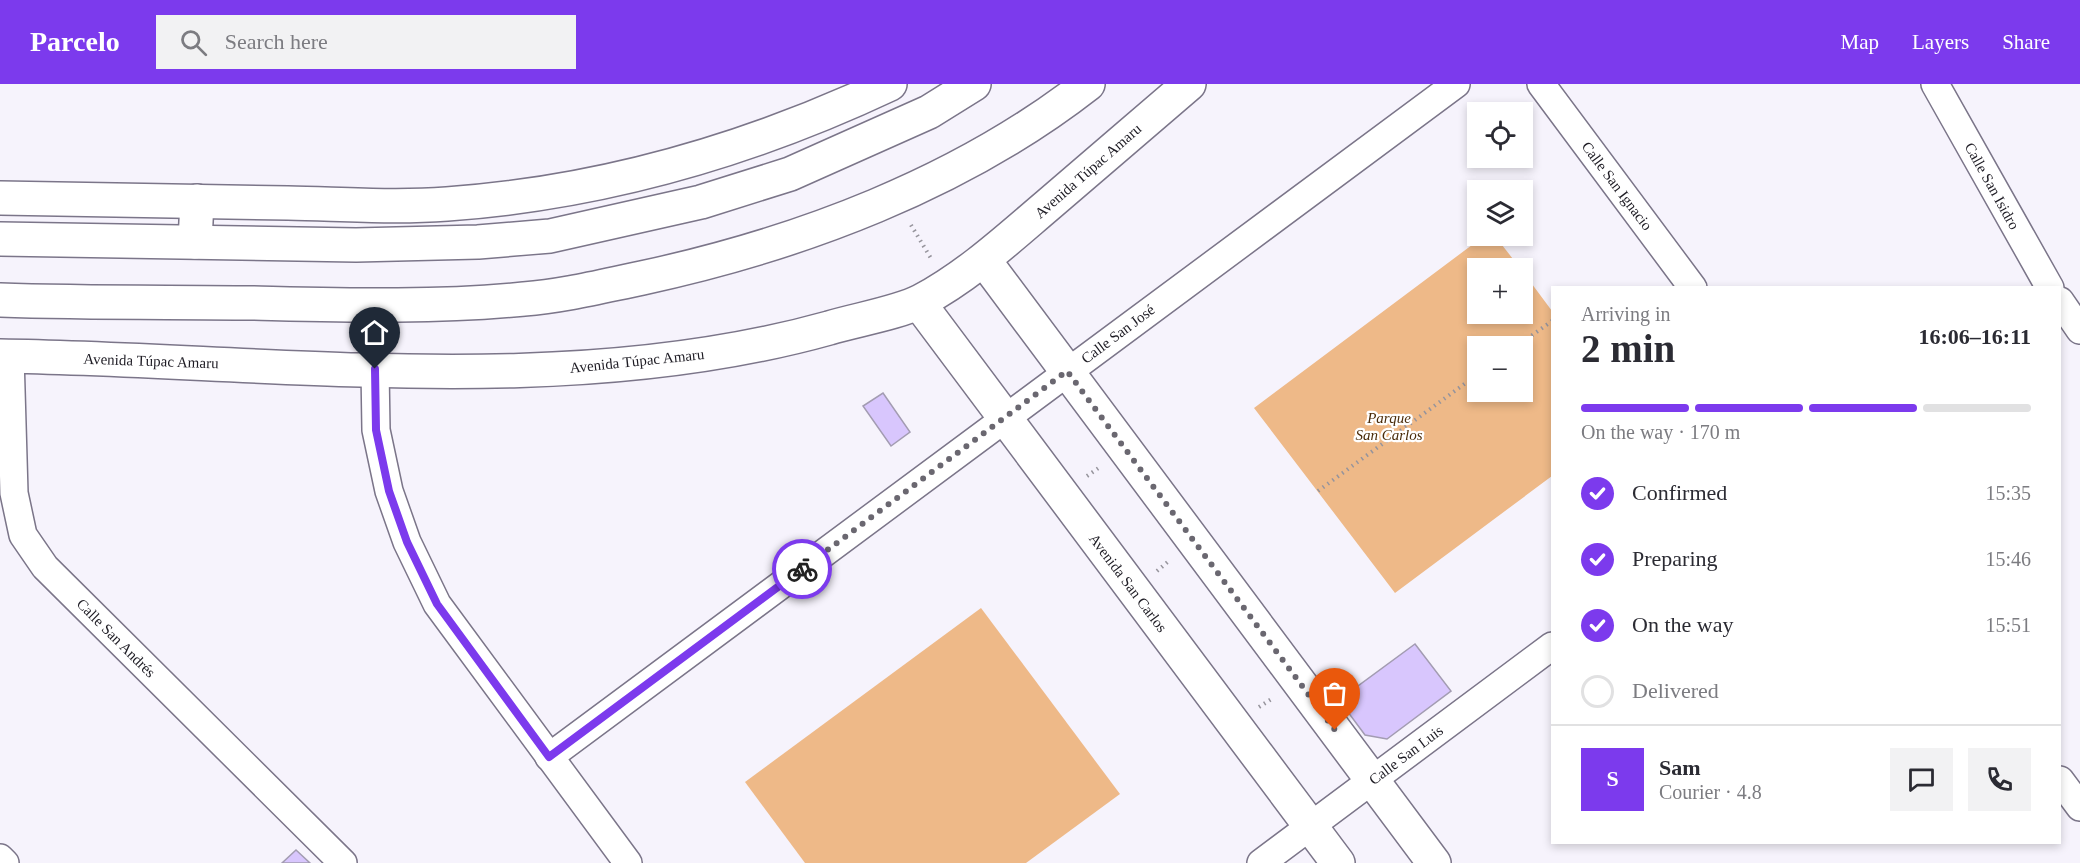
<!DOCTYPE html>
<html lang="en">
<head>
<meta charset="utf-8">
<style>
	:root { --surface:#fff; --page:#f2f2f3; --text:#2b2b33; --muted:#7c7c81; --line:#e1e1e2; --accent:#7c3aed }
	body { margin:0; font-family:Georgia,serif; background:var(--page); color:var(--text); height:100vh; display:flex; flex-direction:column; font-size:22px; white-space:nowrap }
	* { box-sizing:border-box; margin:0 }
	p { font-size:20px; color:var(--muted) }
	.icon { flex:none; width:33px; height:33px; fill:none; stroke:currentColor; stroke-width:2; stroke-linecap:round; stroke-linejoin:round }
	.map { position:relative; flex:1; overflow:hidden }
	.drawer { position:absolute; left:1551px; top:202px; width:510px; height:558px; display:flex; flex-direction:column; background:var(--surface); border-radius:0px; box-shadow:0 3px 9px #0003 }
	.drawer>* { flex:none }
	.fabs { position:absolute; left:1467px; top:18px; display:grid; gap:12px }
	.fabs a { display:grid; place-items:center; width:66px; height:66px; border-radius:0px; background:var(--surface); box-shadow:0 3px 9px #0003; font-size:30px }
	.pin { position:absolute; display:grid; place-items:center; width:51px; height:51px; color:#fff; margin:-62px -26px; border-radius:50% 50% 50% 0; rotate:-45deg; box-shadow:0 0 6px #0007 }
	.pin .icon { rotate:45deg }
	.courier { position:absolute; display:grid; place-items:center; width:60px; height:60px; margin:-30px; border:4px solid #7c3aed; border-radius:50%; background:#fff; color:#222; box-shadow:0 2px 8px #0007 }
	.headline em { font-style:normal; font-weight:600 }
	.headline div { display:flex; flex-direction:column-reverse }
	.headline { display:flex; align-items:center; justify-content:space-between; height:102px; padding:0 30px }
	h1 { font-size:39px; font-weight:600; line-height:45px }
	.bar { display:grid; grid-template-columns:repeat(4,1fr); gap:9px 6px; align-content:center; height:72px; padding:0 30px }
	.bar i { height:8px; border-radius:4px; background:var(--line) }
	.bar .current { background:var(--accent) }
	.bar p { grid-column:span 4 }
	.line { display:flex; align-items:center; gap:15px; padding:0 30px; border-top:2px solid var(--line) }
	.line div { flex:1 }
	.round { display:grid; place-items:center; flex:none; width:63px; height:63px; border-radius:0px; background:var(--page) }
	ol { padding:0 30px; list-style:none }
	li { display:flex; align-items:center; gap:18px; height:66px }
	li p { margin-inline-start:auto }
	li .icon { padding:6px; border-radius:50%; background:var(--accent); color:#fff; stroke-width:4 }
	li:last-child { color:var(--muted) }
	li i { width:33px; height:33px; border:3px solid var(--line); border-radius:50% }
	header { display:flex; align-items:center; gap:36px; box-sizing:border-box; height:84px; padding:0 30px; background:var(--accent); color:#fff }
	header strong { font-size:28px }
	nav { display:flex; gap:33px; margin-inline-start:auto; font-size:21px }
	.search { width:420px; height:54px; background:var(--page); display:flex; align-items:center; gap:15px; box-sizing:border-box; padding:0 21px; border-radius:0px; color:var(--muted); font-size:22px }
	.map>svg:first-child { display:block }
	.green { fill:#eeb988; fill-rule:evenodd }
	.building { fill:#d8c6fd; stroke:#a39cb2; stroke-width:1.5 }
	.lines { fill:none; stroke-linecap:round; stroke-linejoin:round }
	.street-casing { stroke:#7b7589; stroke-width:30 }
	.secondary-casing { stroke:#7b7589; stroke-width:36 }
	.highway-casing { stroke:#7b7589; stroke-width:36 }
	.path { stroke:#96949c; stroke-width:4; stroke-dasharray:1.5 4.5; stroke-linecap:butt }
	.street { stroke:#fff; stroke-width:27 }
	.secondary { stroke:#fff; stroke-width:33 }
	.highway { stroke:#fff; stroke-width:33 }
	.done { stroke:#6a6770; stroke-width:6; stroke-dasharray:0 10.8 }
	.route { stroke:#7c3aed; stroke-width:8 }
	.labels { text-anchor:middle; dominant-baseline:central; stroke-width:4.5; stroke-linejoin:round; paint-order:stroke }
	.street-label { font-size:15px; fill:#1e1c24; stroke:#fff }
	.park-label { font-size:15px; font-style:italic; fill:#492b09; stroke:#fff }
</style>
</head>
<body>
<header>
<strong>Parcelo</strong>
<div class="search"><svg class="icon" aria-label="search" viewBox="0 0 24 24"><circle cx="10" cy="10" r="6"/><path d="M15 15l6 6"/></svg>Search here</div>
<nav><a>Map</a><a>Layers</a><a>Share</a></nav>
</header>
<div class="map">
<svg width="2080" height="779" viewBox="0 0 2080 779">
	<rect width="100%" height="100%" fill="#f6f3fc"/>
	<g class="green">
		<path d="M1484,152H1495L1520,184H1478V230H1522L1523,188L1552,227V392L1395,509L1254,324ZM1478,262H1522V308H1478Z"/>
		<path d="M981,524L1120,710L1026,779H805L745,698Z"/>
	</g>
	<g class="building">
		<path d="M883,309L910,348L891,362L863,322Z"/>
		<path d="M1415,560L1451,607L1387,655L1365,651L1339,616Z"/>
		<path d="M296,766L310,779H282Z"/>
	</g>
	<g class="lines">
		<defs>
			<g id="street">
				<path d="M1541,0L1693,204"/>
				<path d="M1935,0L2050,204"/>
				<path d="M2060,217L2080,246"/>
				<path d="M10,272L14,409L23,451L45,483L343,779"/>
				<path d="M375,285L376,346L389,407L407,458L437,520L628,779"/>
				<path d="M549,673L1456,0"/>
				<path d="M2060,696L2080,723"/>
				<path d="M0,774L5,779"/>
				<path d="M1261,779L1552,562"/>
			</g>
			<g id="secondary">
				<path d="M0,114C96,116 192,117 288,119C341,120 394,124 447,120C602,109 750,66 890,0"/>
				<path d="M984,176L1434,779"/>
				<path d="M919,219L1338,779"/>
				<path d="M0,272C272,276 564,318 829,244C855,236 898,229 921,217C968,192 1008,155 1048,121C1095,81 1142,40 1189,0"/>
			</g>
			<g id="highway">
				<path d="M0,155L356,161L478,158L550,152L701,118L790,90L929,28L974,0"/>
				<path d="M195,158L197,117"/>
				<path d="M0,216C83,219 167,218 251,219C342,221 433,224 524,215C564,212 603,202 642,194C799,160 960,100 1088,0"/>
			</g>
		</defs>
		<use href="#street" class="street-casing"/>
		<use href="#secondary" class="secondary-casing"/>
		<use href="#highway" class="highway-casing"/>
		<g class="path">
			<path d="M911,141L932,176"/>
			<path d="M1517,262L1552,237"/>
			<path d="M1087,392L1100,383"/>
			<path d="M1318,407L1478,290"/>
			<path d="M1157,487L1170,476"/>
			<path d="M1259,623L1273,614"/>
		</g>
		<use href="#street" class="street"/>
		<use href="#secondary" class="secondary"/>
		<use href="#highway" class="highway"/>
	</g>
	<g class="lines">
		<path class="done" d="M802,485L1067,287L1335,646"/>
		<path class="route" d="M375,285L376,346L389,407L407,458L437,520L549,673L802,485"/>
	</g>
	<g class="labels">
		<g class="street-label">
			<text transform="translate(1088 87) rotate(-41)">Avenida Túpac Amaru</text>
			<text transform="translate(1617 102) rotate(53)">Calle San Ignacio</text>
			<text transform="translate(1992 102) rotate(61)">Calle San Isidro</text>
			<text transform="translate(1118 250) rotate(-37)">Calle San José</text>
			<text transform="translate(151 277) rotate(2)">Avenida Túpac Amaru</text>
			<text transform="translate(637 277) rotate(-6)">Avenida Túpac Amaru</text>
			<text transform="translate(1128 499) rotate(53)">Avenida San Carlos</text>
			<text transform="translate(116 554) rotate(45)">Calle San Andrés</text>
			<text transform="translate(1406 671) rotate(-37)">Calle San Luis</text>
		</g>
		<g class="park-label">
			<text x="1389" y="334">Parque<tspan x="1389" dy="17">San Carlos</tspan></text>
		</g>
	</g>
</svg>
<div class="fabs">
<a><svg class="icon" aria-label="locate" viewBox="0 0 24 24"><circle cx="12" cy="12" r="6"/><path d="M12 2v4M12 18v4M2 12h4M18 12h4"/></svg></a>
<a><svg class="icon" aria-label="layers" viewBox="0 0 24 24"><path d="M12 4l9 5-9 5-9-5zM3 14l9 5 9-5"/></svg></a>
<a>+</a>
<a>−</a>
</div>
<div class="pin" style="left:1335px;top:646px;background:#ea580c"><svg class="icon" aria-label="bag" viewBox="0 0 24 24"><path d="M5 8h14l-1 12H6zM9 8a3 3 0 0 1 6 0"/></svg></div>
<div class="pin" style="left:375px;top:285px;background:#1f2937"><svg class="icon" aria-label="home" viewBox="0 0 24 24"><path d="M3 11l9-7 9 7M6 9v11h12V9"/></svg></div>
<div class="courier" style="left:802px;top:485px"><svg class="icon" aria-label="bike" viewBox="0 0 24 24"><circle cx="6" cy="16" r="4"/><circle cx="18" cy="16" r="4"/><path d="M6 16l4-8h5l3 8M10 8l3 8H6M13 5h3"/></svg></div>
<section class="drawer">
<div class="headline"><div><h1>2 min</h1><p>Arriving in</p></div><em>16:06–16:11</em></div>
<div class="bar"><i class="current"></i><i class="current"></i><i class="current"></i><i></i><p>On the way · 170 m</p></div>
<ol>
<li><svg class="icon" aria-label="check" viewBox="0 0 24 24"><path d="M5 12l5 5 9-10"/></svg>Confirmed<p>15:35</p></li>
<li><svg class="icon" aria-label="check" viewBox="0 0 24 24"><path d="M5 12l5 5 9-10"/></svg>Preparing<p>15:46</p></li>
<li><svg class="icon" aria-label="check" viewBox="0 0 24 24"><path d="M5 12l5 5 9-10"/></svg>On the way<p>15:51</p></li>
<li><i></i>Delivered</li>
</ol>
<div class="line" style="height:108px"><b class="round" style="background:var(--accent);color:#fff">S</b><div><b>Sam</b><p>Courier · 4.8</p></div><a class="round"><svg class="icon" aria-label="chat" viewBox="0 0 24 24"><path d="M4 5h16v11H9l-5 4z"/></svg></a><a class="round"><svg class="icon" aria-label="phone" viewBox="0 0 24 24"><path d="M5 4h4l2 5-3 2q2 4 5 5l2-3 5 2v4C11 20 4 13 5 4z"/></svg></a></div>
</section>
</div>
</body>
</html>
